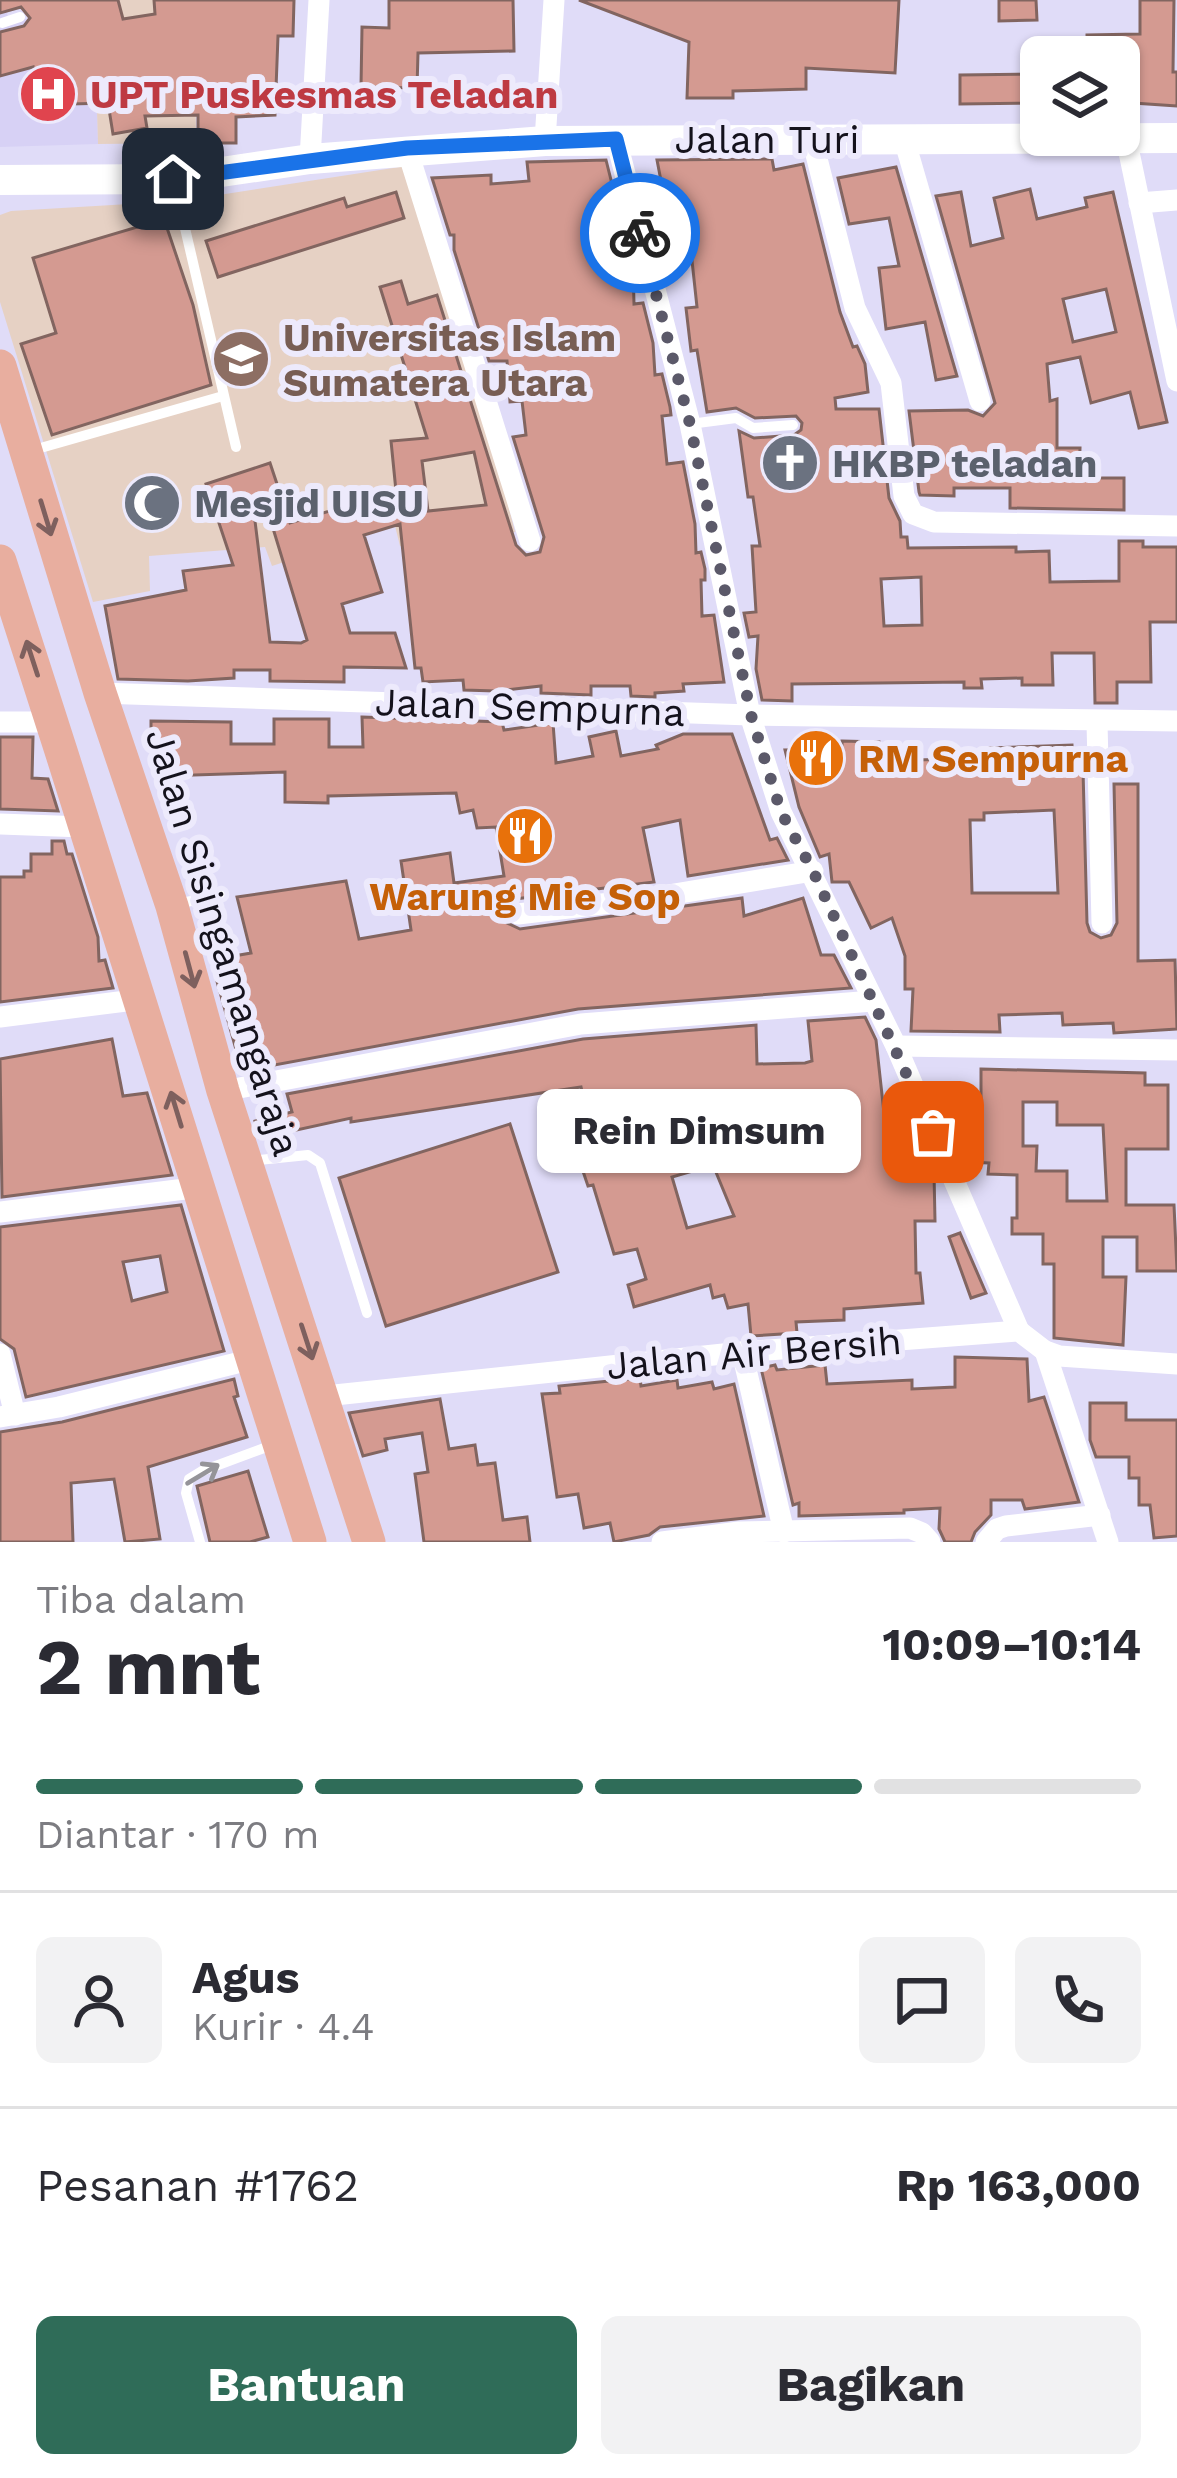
<!DOCTYPE html>
<html lang="id">
<head>
<meta charset="utf-8">
<style>
	:root { --surface:#fff; --page:#f2f2f3; --text:#2b2b33; --muted:#7c7c81; --line:#e1e1e2; --accent:#2f6c58 }
	body { margin:0; font-family:"Work Sans",sans-serif; background:var(--page); color:var(--text); height:100vh; display:flex; flex-direction:column; font-size:45px; white-space:nowrap }
	* { box-sizing:border-box; margin:0 }
	p { font-size:39px; color:var(--muted) }
	.icon { flex:none; width:66px; height:66px; fill:none; stroke:currentColor; stroke-width:2; stroke-linecap:round; stroke-linejoin:round }
	.map { position:relative; height:1542px; overflow:hidden }
	.sheet { display:flex; flex-direction:column; background:var(--surface); flex:1 }
	.sheet>* { flex:none }
	.buttons { position:absolute; left:1020px; top:36px; display:grid; gap:24px }
	.buttons a { display:grid; place-items:center; width:120px; height:120px; border-radius:18px; background:var(--surface); box-shadow:0 3px 9px #0004; font-size:60px }
	.pin { position:absolute; display:grid; place-items:center; width:102px; height:102px; color:#fff; margin:-51px; border-radius:24px; box-shadow:0 6px 18px #0006 }
	.courier { position:absolute; display:grid; place-items:center; width:120px; height:120px; margin:-60px; border:9px solid #1a73e8; border-radius:50%; background:#fff; color:#222; box-shadow:0 3px 15px #0007 }
	.bubble { position:absolute; height:84px; border-radius:18px; background:var(--surface); box-shadow:0 3px 9px #0004; font-size:39px; font-weight:700; line-height:84px; text-align:center }
	.head em { font-style:normal; font-weight:700 }
	.head div { display:flex; flex-direction:column-reverse }
	.head { display:flex; align-items:center; justify-content:space-between; height:204px; padding:0 36px }
	h1 { font-size:78px; font-weight:700; line-height:90px }
	.bar { display:grid; grid-template-columns:repeat(4,1fr); gap:18px 12px; align-content:center; height:144px; padding:0 36px }
	.bar i { height:15px; border-radius:9px; background:var(--line) }
	.bar .current { background:var(--accent) }
	.bar p { grid-column:span 4 }
	.line { display:flex; align-items:center; gap:30px; padding:0 36px; border-top:3px solid var(--line) }
	.line div { flex:1 }
	.round { display:grid; place-items:center; flex:none; width:126px; height:126px; border-radius:18px; background:var(--page) }
	.action { display:flex; gap:24px; margin-top:auto; padding:24px 36px }
	.action a { flex:1; height:138px; border-radius:18px; background:var(--accent); color:#fff; font-size:48px; font-weight:700; line-height:138px; text-align:center }
	.action a+a { background:var(--page); color:var(--text) }
	.map>svg:first-child { display:block }
	.built { fill:#d7d1f5 }
	.education { fill:#e6d1c4 }
	.building { fill:#d49a91; stroke:#826560; stroke-width:3; fill-rule:evenodd }
	.lines { fill:none; stroke-linecap:round; stroke-linejoin:round }
	.lane { stroke:#fff; stroke-width:10 }
	.street { stroke:#fff; stroke-width:21 }
	.secondary { stroke:#fff; stroke-width:30 }
	.primary { stroke:#e8ae9f; stroke-width:33 }
	.oneway { stroke:#7e605e }
	.oneway2 { stroke:#959499 }
	.done { stroke:#5b5969; stroke-width:12; stroke-dasharray:0 21.6 }
	.route { stroke:#1a73e8; stroke-width:15 }
	.labels { text-anchor:middle; dominant-baseline:central; stroke-width:12; stroke-linejoin:round; paint-order:stroke }
	.health-label { font-size:39px; font-weight:bold; fill:#be3a42; stroke:#edeafc; text-anchor:start }
	.street-label { font-size:39px; fill:#14121c; stroke:#edeafc }
	.education-label { font-size:39px; font-weight:bold; fill:#785e54; stroke:#edeafc; text-anchor:start }
	.worship-label { font-size:39px; font-weight:bold; fill:#5b616d; stroke:#edeafc; text-anchor:start }
	.food-label { font-size:39px; font-weight:bold; fill:#c56008; stroke:#edeafc; text-anchor:start }
</style>
</head>
<body>
<div class="map">
<svg width="1177" height="1542" viewBox="0 0 1177 1542">
	<rect width="100%" height="100%" fill="#e0dcf8"/>
	<path class="built" d="M0,0H4L8,18L88,22L95,45L98,144L0,147Z"/>
	<g class="education">
		<path d="M81,0H195L196,143L98,144L95,45Z"/>
		<path d="M406,166L486,415L515,532L400,546L395,526L272,566L265,547L149,556L150,591L93,602L0,302V215L11,211L180,201Z"/>
	</g>
	<g class="building">
		<path d="M0,0H118L123,19L155,14L154,0H294L293,36H278L275,115L236,117V143H198V115L145,116L147,128L113,134L108,103L34,105L33,67L0,76V32L24,26L30,18L21,7L0,13Z"/>
		<path d="M389,0H513L514,51L418,53L417,88L361,87L362,27L389,28Z"/>
		<path d="M579,0H899L895,73L806,68V89L733,91V98H687L689,42Z"/>
		<path d="M999,0H1036L1037,20L999,21Z"/>
		<path d="M1140,0H1174L1173,72H1177V106L1119,102V57H1087V35L1140,34Z"/>
		<path d="M1041,74V103L960,104V75Z"/>
		<path d="M772,159L774,170L803,164L840,312L853,347L857,346L865,364L868,392L835,398L836,409H879L889,498L900,521L901,537H907L908,548L1016,547V552L1049,551L1050,582L1119,581V541H1143V547H1177V622H1150L1151,682H1117V703H1095L1094,653H1052L1053,685H1022V678L981,679L982,688H964V682L792,684V701L762,700L756,669L758,636L749,637L744,613L756,612L752,546H760L753,497H748L739,431L754,438L794,435L801,430L802,423L796,416L755,418L736,408L707,412L697,350L691,351L686,308L697,307L690,242L661,248L656,221L664,220L656,187L662,186L657,160ZM921,577L922,625L884,626L881,579Z"/>
		<path d="M606,160L620,216L611,217L612,265L633,264L634,304L643,303L653,343L655,375L662,374L670,407L671,415L662,416L667,464L683,462L695,524L696,553L701,552L705,569V580H701L702,616L714,615L724,682L683,684L684,691L655,693V697L631,696L630,686H591V695L541,693V686L496,691L464,690L463,680L423,682L421,668H415L400,524L364,535L382,592L342,604L350,633H395L406,668L344,667V682L270,681V670H234V678L188,681L118,679L105,606L186,590L183,571L233,565L206,484L270,463L290,523L396,491L391,441L427,438L380,287L401,281L408,304L437,295L516,545L526,555L540,552L544,537L513,437L526,435L522,401L510,402L507,361H489L454,250V235H450L432,178L491,175V184L529,181L527,162ZM474,452L486,505L428,511L422,461ZM265,502L307,640L301,643L270,642L253,505Z"/>
		<path d="M896,167L957,376L936,380L925,322L886,329L879,268L899,266L889,218L849,224L838,178Z"/>
		<path d="M1030,189L1037,219L1087,207L1085,198L1113,192L1167,422L1139,428L1130,392L1091,403L1080,357L1047,364L1050,401L1057,399V448H1080L1079,478H1124V510L1010,508V488H954V496L920,495L919,492L909,411L968,410L983,416L995,403L936,196L961,192L971,246L1003,238L994,198ZM1106,289L1116,332L1073,342L1063,299Z"/>
		<path d="M396,192L404,218L218,277L206,241L344,198L347,207Z"/>
		<path d="M164,219L193,305L211,385L52,435L21,344L56,333L33,258Z"/>
		<path d="M362,717L502,722L504,730L553,723L556,763L593,756L589,737L616,731L621,756L658,749L656,745L683,734H732L770,840L777,838L788,860L688,876L680,820L643,828L654,882L515,899L505,907V922L520,929L742,898L744,916L803,898L821,955H834L851,988L578,1009L242,1071L211,960L251,953L237,897L346,881L359,939L411,930L401,861L450,853L454,883L504,876L496,827L477,828L473,810L460,813L456,793L328,796V803L285,802V772L164,776V745H151V721L231,722V744H274V719H329V747H363Z"/>
		<path d="M0,737H33L32,778L48,779L58,811L0,809Z"/>
		<path d="M842,741L879,742V761L990,758V748L1072,745L1073,771L1083,770L1087,923L1090,932L1101,938L1111,935L1117,923L1114,784H1138V961L1175,960L1177,1029L1114,1033L1113,1023L1063,1025L1062,1013L999,1015L1000,1032L911,1031L913,989H905V956L892,918L871,928L849,882H832L829,854L820,857L799,807L785,750L842,749ZM1054,810L1058,893H972L970,820H984V813Z"/>
		<path d="M52,841H64L67,854H72L98,937L99,961L105,960L113,988L0,1002V877H24V871H31V854H52Z"/>
		<path d="M865,1017L876,1040L884,1113H893L894,1127L902,1126L904,1161H914L919,1167H932L934,1173L935,1221H915L916,1273H920L923,1303L844,1309V1320L796,1322L797,1333L751,1336L748,1304L728,1308L724,1295L713,1298L710,1285L634,1307L628,1285L646,1279L637,1249L614,1254L593,1185L588,1186L569,1130L563,1132L555,1109L584,1100L581,1087L351,1122V1118L260,1138L255,1121L292,1112L287,1094L583,1039L756,1025L757,1064L805,1063L812,1061L808,1021ZM713,1165L734,1216L687,1228L672,1177Z"/>
		<path d="M112,1039L123,1096L147,1093L172,1175L2,1197L0,1059Z"/>
		<path d="M981,1069L1145,1073V1085H1168V1149H1126V1205H1174L1177,1271H1137V1237H1103V1277H1126L1123,1345L1054,1338V1264H1043V1234H1012V1218H1017V1175L988,1174L989,1163L968,1162L969,1145H981ZM1023,1102H1057V1125H1103L1107,1201H1067V1171H1036L1037,1146H1023Z"/>
		<path d="M510,1124L558,1272L386,1326L339,1178Z"/>
		<path d="M181,1205L224,1351L26,1397L14,1349L0,1339V1227ZM160,1256L167,1292L132,1301L123,1262Z"/>
		<path d="M960,1233L986,1293L971,1298L949,1237Z"/>
		<path d="M955,1357L1027,1359L1029,1401L1044,1397L1079,1502L1025,1509L1022,1500H991V1515L975,1532L971,1542H945L939,1529L940,1508L904,1510V1513L799,1516V1503L793,1505L761,1368L775,1365L777,1370L825,1365L827,1384L912,1380V1389L955,1387Z"/>
		<path d="M640,1378L641,1386L677,1380L678,1388L712,1382L714,1389L734,1384L764,1516L660,1527L649,1535L614,1542L610,1523L584,1528L578,1494L557,1497L542,1394L560,1393L559,1386Z"/>
		<path d="M234,1379L238,1396L234,1397L247,1437L148,1467L160,1539L125,1542L114,1479L71,1483L73,1542H0V1432L62,1422Z"/>
		<path d="M440,1399L449,1449L475,1445L478,1465L495,1463L503,1520L527,1517L530,1542H424L415,1474L428,1472L422,1433L385,1439L387,1450L363,1456L349,1413Z"/>
		<path d="M1090,1403H1126V1420H1177V1536L1154,1538L1150,1505H1139V1478H1129V1457H1096L1090,1440Z"/>
		<path d="M248,1471L268,1537L250,1542H210L197,1486Z"/>
	</g>
	<g class="lines">
		<g class="lane">
			<path d="M2,23L20,17"/>
			<path d="M174,181L236,447"/>
			<path d="M690,424L736,418L753,428L793,425"/>
			<path d="M30,451L223,396"/>
			<path d="M175,904L224,895"/>
			<path d="M250,1161L308,1155L320,1163L367,1313"/>
			<path d="M200,1542L186,1493L189,1479L202,1471L275,1444"/>
		</g>
		<g class="street">
			<path d="M1126,138L1177,381"/>
			<path d="M616,139L690,424L750,715L781,812L896,1046L1019,1331"/>
			<path d="M812,139L855,308L891,383L904,496L913,514L934,522L1177,526"/>
			<path d="M904,139L980,401"/>
			<path d="M545,141L554,0"/>
			<path d="M407,149L530,541"/>
			<path d="M310,159L319,0"/>
			<path d="M1139,203L1177,200"/>
			<path d="M100,693L750,715L1177,721"/>
			<path d="M0,722H52"/>
			<path d="M1097,723L1102,923"/>
			<path d="M0,824L84,827"/>
			<path d="M518,914L644,899L813,871"/>
			<path d="M0,1017L142,999"/>
			<path d="M896,1046L1177,1050"/>
			<path d="M223,1091L581,1024L873,1001"/>
			<path d="M0,1212L201,1187"/>
			<path d="M1045,1351L1108,1542"/>
			<path d="M742,1352L784,1532"/>
			<path d="M0,1354L15,1415"/>
			<path d="M325,1396L742,1352L1019,1331L1045,1351L1059,1356L1177,1364"/>
			<path d="M0,1417L59,1407L253,1359"/>
			<path d="M662,1542L739,1532L910,1528L922,1533L930,1542"/>
			<path d="M986,1542L997,1529L1006,1526L1100,1515"/>
		</g>
		<path class="secondary" d="M0,180L174,179L310,159L545,141L1177,138"/>
		<g class="primary">
			<path d="M0,366L100,693L172,906L223,1091L369,1542"/>
			<path d="M0,561C106,887 205,1215 310,1542"/>
		</g>
	</g>
	<defs><path id="oneway-shaft" d="M-6 0H5M1.5-3L5.5 0L1.5 3" fill="none" stroke-width="1.6" stroke-linecap="round" stroke-linejoin="round" transform="scale(3)"/></defs>
	<g class="oneway">
		<use href="#oneway-shaft" transform="translate(46 518) rotate(73)"/>
		<use href="#oneway-shaft" transform="translate(32 658) rotate(-108)"/>
		<use href="#oneway-shaft" transform="translate(190 970) rotate(75)"/>
		<use href="#oneway-shaft" transform="translate(176 1109) rotate(-107)"/>
		<use href="#oneway-shaft" transform="translate(307 1342) rotate(72)"/>
	</g>
	<use class="oneway2" href="#oneway-shaft" transform="translate(203 1474) rotate(-31)"/>
	<g class="lines">
		<path class="done" d="M640,233L690,424L751,715L781,812L813,871L933,1132"/>
		<path class="route" d="M173,179L407,148L616,139L640,233"/>
	</g>
	<defs>
		<symbol id="hospital-disc" viewBox="-11 -11 22 22"><circle r="9.5" fill="#e0444e" stroke="#edeafc"/><path d="M-5-5h3v3.5h4V-5h3V5h-3V1.5h-4V5h-3Z" fill="#fff"/></symbol>
		<symbol id="university-disc" viewBox="-11 -11 22 22"><circle r="9.5" fill="#8d6e63" stroke="#edeafc"/><path d="M0-5L7-2L0 1L-7-2ZM-4 1L0 2.5L4 1V4Q0 6-4 4Z" fill="#fff"/></symbol>
		<symbol id="church-disc" viewBox="-11 -11 22 22"><circle r="9.5" fill="#6b7280" stroke="#edeafc"/><path d="M-1.2-6h2.4v3.5h3.3v2.4h-3.3V6h-2.4V-.1h-3.3v-2.4h3.3Z" fill="#fff"/></symbol>
		<symbol id="mosque-disc" viewBox="-11 -11 22 22"><circle r="9.5" fill="#6b7280" stroke="#edeafc"/><path d="M3.5-4.9A6 6 0 1 0 3.5 4.9A5 5 0 1 1 3.5-4.9Z" fill="#fff"/></symbol>
		<symbol id="restaurant-disc" viewBox="-11 -11 22 22"><circle r="9.5" fill="#e8710a" stroke="#edeafc"/><path d="M-5-6h1v4h1v-4h1v4h1v-4h1v5L-1.5 .5V6h-2V.5L-5-1ZM5-6V6H3V1.5H1.5Q1.5-4 5-6Z" fill="#fff"/></symbol>
	</defs>
	<g fill-rule="evenodd">
		<use href="#hospital-disc" x="15" y="61" width="66" height="66"/>
		<use href="#university-disc" x="208" y="326" width="66" height="66"/>
		<use href="#church-disc" x="757" y="430" width="66" height="66"/>
		<use href="#mosque-disc" x="119" y="470" width="66" height="66"/>
		<use href="#restaurant-disc" x="783" y="725" width="66" height="66"/>
		<use href="#restaurant-disc" x="492" y="803" width="66" height="66"/>
	</g>
	<g class="labels">
		<g class="health-label">
			<text x="90" y="94">UPT Puskesmas Teladan</text>
		</g>
		<g class="street-label">
			<text x="767" y="139">Jalan Turi</text>
			<text transform="translate(530 707) rotate(2)">Jalan Sempurna</text>
			<text transform="translate(223 942) rotate(73)">Jalan Sisingamangaraja</text>
			<text transform="translate(754 1353) rotate(-5)">Jalan Air Bersih</text>
		</g>
		<g class="education-label">
			<text x="283" y="337">Universitas Islam<tspan x="283" dy="45">Sumatera Utara</tspan></text>
		</g>
		<g class="worship-label">
			<text x="832" y="463">HKBP teladan</text>
			<text x="194" y="503">Mesjid UISU</text>
		</g>
		<g class="food-label">
			<text x="858" y="758">RM Sempurna</text>
			<text x="525" y="896" text-anchor="middle">Warung Mie Sop</text>
		</g>
	</g>
</svg>
<div class="buttons">
<a><svg class="icon" aria-label="layers" viewBox="0 0 24 24"><path d="M12 4l9 5-9 5-9-5zM3 14l9 5 9-5"/></svg></a>
</div>
<div class="pin" style="left:933px;top:1132px;background:#ea580c"><svg class="icon" aria-label="bag" viewBox="0 0 24 24"><path d="M5 8h14l-1 12H6zM9 8a3 3 0 0 1 6 0"/></svg></div>
<div class="pin" style="left:173px;top:179px;background:#1f2937"><svg class="icon" aria-label="home" viewBox="0 0 24 24"><path d="M3 11l9-7 9 7M6 9v11h12V9"/></svg></div>
<div class="courier" style="left:640px;top:233px"><svg class="icon" aria-label="bike" viewBox="0 0 24 24"><circle cx="6" cy="16" r="4"/><circle cx="18" cy="16" r="4"/><path d="M6 16l4-8h5l3 8M10 8l3 8H6M13 5h3"/></svg></div>
<div class="bubble" style="left:537px;top:1089px;width:324px">Rein Dimsum</div>
</div>
<section class="sheet">
<div class="head"><div><h1>2 mnt</h1><p>Tiba dalam</p></div><em>10:09–10:14</em></div>
<div class="bar"><i class="current"></i><i class="current"></i><i class="current"></i><i></i><p>Diantar · 170 m</p></div>
<div class="line" style="height:216px"><a class="round"><svg class="icon" aria-label="person" viewBox="0 0 24 24"><circle cx="12" cy="8" r="4"/><path d="M4 21q1-7 8-7t8 7"/></svg></a><div><b>Agus</b><p>Kurir · 4.4</p></div><a class="round"><svg class="icon" aria-label="chat" viewBox="0 0 24 24"><path d="M4 5h16v11H9l-5 4z"/></svg></a><a class="round"><svg class="icon" aria-label="phone" viewBox="0 0 24 24"><path d="M5 4h4l2 5-3 2q2 4 5 5l2-3 5 2v4C11 20 4 13 5 4z"/></svg></a></div>
<div class="line" style="height:156px"><div>Pesanan #1762</div><b>Rp 163,000</b></div>
<div class="action"><a>Bantuan</a><a>Bagikan</a></div>
</section>
</body>
</html>
